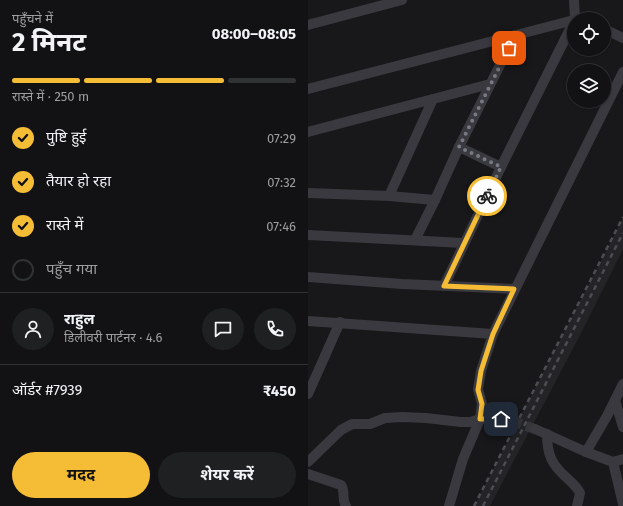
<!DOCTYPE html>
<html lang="hi">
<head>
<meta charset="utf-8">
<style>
	:root { --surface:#121214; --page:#1f2022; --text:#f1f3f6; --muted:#9c9ea0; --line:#313234; --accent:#f5bd35 }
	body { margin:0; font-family:"Fira Sans","Noto Sans Devanagari",sans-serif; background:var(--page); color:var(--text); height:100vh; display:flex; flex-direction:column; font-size:15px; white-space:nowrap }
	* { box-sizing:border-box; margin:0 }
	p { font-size:13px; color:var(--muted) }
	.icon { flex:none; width:22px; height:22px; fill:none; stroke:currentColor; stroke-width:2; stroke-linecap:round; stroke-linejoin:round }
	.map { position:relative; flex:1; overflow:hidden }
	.side { display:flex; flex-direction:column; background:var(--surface); width:308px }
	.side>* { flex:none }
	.fabs { position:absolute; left:259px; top:12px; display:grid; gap:8px }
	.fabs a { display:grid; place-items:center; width:44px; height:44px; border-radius:50%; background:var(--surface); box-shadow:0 1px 3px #0004,0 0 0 1px var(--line); font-size:20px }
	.pin { position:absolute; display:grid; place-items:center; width:34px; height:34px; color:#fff; margin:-17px; border-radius:8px; box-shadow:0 2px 6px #0006 }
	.courier { position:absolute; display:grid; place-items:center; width:40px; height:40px; margin:-20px; border:3px solid #f5bd35; border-radius:50%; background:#fff; color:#222; box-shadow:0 1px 5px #0007 }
	.head em { font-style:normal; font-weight:700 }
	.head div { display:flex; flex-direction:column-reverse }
	.head { display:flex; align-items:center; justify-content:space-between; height:68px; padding:0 12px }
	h1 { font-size:26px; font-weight:700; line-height:30px }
	.bar { display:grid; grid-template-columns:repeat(4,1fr); gap:6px 4px; align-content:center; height:48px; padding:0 12px }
	.bar i { height:5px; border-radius:3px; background:var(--line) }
	.bar .current { background:var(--accent) }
	.bar p { grid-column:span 4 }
	.line { display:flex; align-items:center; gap:10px; padding:0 12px; border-top:1px solid var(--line) }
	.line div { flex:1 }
	.round { display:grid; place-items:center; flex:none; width:42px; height:42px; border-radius:21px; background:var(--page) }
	ol { padding:0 12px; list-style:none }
	li { display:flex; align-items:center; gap:12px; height:44px }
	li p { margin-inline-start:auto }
	li .icon { padding:4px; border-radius:50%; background:var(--accent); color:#111; stroke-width:4 }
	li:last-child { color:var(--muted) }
	li i { width:22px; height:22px; border:2px solid var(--line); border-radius:50% }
	.primary-button { display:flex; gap:8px; margin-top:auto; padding:8px 12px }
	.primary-button a { flex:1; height:46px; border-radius:24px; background:var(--accent); color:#111; font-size:16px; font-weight:700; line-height:46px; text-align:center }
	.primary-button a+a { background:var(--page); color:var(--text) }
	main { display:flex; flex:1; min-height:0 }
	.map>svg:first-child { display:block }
	.built { fill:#242427 }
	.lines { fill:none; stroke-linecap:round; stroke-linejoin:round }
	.street-tunnel { stroke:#35363a; stroke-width:10; stroke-dasharray:10 5; stroke-linecap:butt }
	.street { stroke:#39393f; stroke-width:10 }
	.rail { stroke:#4b4d54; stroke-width:2.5; stroke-dasharray:5 4; stroke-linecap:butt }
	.done { stroke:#777a82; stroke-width:4; stroke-dasharray:0 7.2 }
	.route { stroke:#f5bd35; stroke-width:5 }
</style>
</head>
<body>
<main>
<section class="side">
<div class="head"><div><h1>2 मिनट</h1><p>पहुँचने में</p></div><em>08:00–08:05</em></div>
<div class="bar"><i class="current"></i><i class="current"></i><i class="current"></i><i></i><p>रास्ते में · 250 m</p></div>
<ol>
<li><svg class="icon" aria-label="check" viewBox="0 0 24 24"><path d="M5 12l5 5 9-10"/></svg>पुष्टि हुई<p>07:29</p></li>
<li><svg class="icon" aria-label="check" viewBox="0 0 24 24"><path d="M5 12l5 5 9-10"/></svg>तैयार हो रहा<p>07:32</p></li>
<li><svg class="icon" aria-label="check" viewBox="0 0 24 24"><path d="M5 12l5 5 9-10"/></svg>रास्ते में<p>07:46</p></li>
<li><i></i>पहुँच गया</li>
</ol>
<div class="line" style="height:72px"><a class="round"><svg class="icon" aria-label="person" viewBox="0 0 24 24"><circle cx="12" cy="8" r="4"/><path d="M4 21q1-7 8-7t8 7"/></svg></a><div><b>राहुल</b><p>डिलीवरी पार्टनर · 4.6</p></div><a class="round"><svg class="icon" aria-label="chat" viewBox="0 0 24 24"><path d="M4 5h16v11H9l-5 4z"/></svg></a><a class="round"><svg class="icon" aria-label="phone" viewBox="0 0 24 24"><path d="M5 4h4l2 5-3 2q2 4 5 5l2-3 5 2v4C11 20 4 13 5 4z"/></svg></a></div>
<div class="line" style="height:52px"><div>ऑर्डर #7939</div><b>₹450</b></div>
<div class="primary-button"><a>मदद</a><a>शेयर करें</a></div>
</section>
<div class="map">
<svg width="315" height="506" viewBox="0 0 315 506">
	<rect width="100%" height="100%" fill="#18181a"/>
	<path class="built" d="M315,218V249L270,339L182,506H166Z"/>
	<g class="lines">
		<path class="street-tunnel" d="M204,421L227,429"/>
		<g class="street">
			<path d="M266,0L267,19"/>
			<path d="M0,25L94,0"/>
			<path d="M296,29L315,38"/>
			<path d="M0,89L266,20"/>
			<path d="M0,132L182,84"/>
			<path d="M151,147L193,167"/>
			<path d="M0,193L81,196L127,200"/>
			<path d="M81,196L125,99"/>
			<path d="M0,235L156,243"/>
			<path d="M107,240L127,200L151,147L207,35"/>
			<path d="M0,277L94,284L206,289"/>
			<path d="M136,286L193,167L266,21"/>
			<path d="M0,321L185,334L173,371L170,389L174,404L172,419L155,459L141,506"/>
			<path d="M185,334L315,72"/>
			<path d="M0,394L32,322"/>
			<path d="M307,400L315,427"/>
			<path d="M227,429L278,452L305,462L315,504"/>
			<path d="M239,434C239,455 244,465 259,478C264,483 269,487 272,493L269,506"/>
			<path d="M278,452L299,416L315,384"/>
			<path d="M0,462L33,430L44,424H62L77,418L94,417L118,418L153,422H162L172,419L204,421"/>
			<path d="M305,462L315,459"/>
			<path d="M0,474L33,485C38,492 33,499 38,506"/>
		</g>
		<g class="rail">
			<path d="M166,506L315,217"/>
			<path d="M175,506L315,233"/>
		</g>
	</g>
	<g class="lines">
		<path class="done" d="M179,196L193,167L151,147L201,48"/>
		<path class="route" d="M179,196L136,286L206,289L185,334L173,371L170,390L174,404L172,419H193"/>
	</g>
</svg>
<div class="fabs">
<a><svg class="icon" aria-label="locate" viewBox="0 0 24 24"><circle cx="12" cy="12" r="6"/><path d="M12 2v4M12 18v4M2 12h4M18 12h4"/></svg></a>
<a><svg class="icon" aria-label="layers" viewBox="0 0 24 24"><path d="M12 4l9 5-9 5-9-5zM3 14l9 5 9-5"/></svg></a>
</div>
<div class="pin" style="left:201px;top:48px;background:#ea580c"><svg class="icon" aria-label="bag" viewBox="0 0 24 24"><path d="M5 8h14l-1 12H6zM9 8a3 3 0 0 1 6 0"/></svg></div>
<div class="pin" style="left:193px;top:419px;background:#1f2937"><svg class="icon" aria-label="home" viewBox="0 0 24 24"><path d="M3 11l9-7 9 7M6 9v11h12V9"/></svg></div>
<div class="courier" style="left:179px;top:196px"><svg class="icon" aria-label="bike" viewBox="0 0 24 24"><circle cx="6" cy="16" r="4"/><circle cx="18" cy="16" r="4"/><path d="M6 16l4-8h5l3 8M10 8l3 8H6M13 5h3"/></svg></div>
</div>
</main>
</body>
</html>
